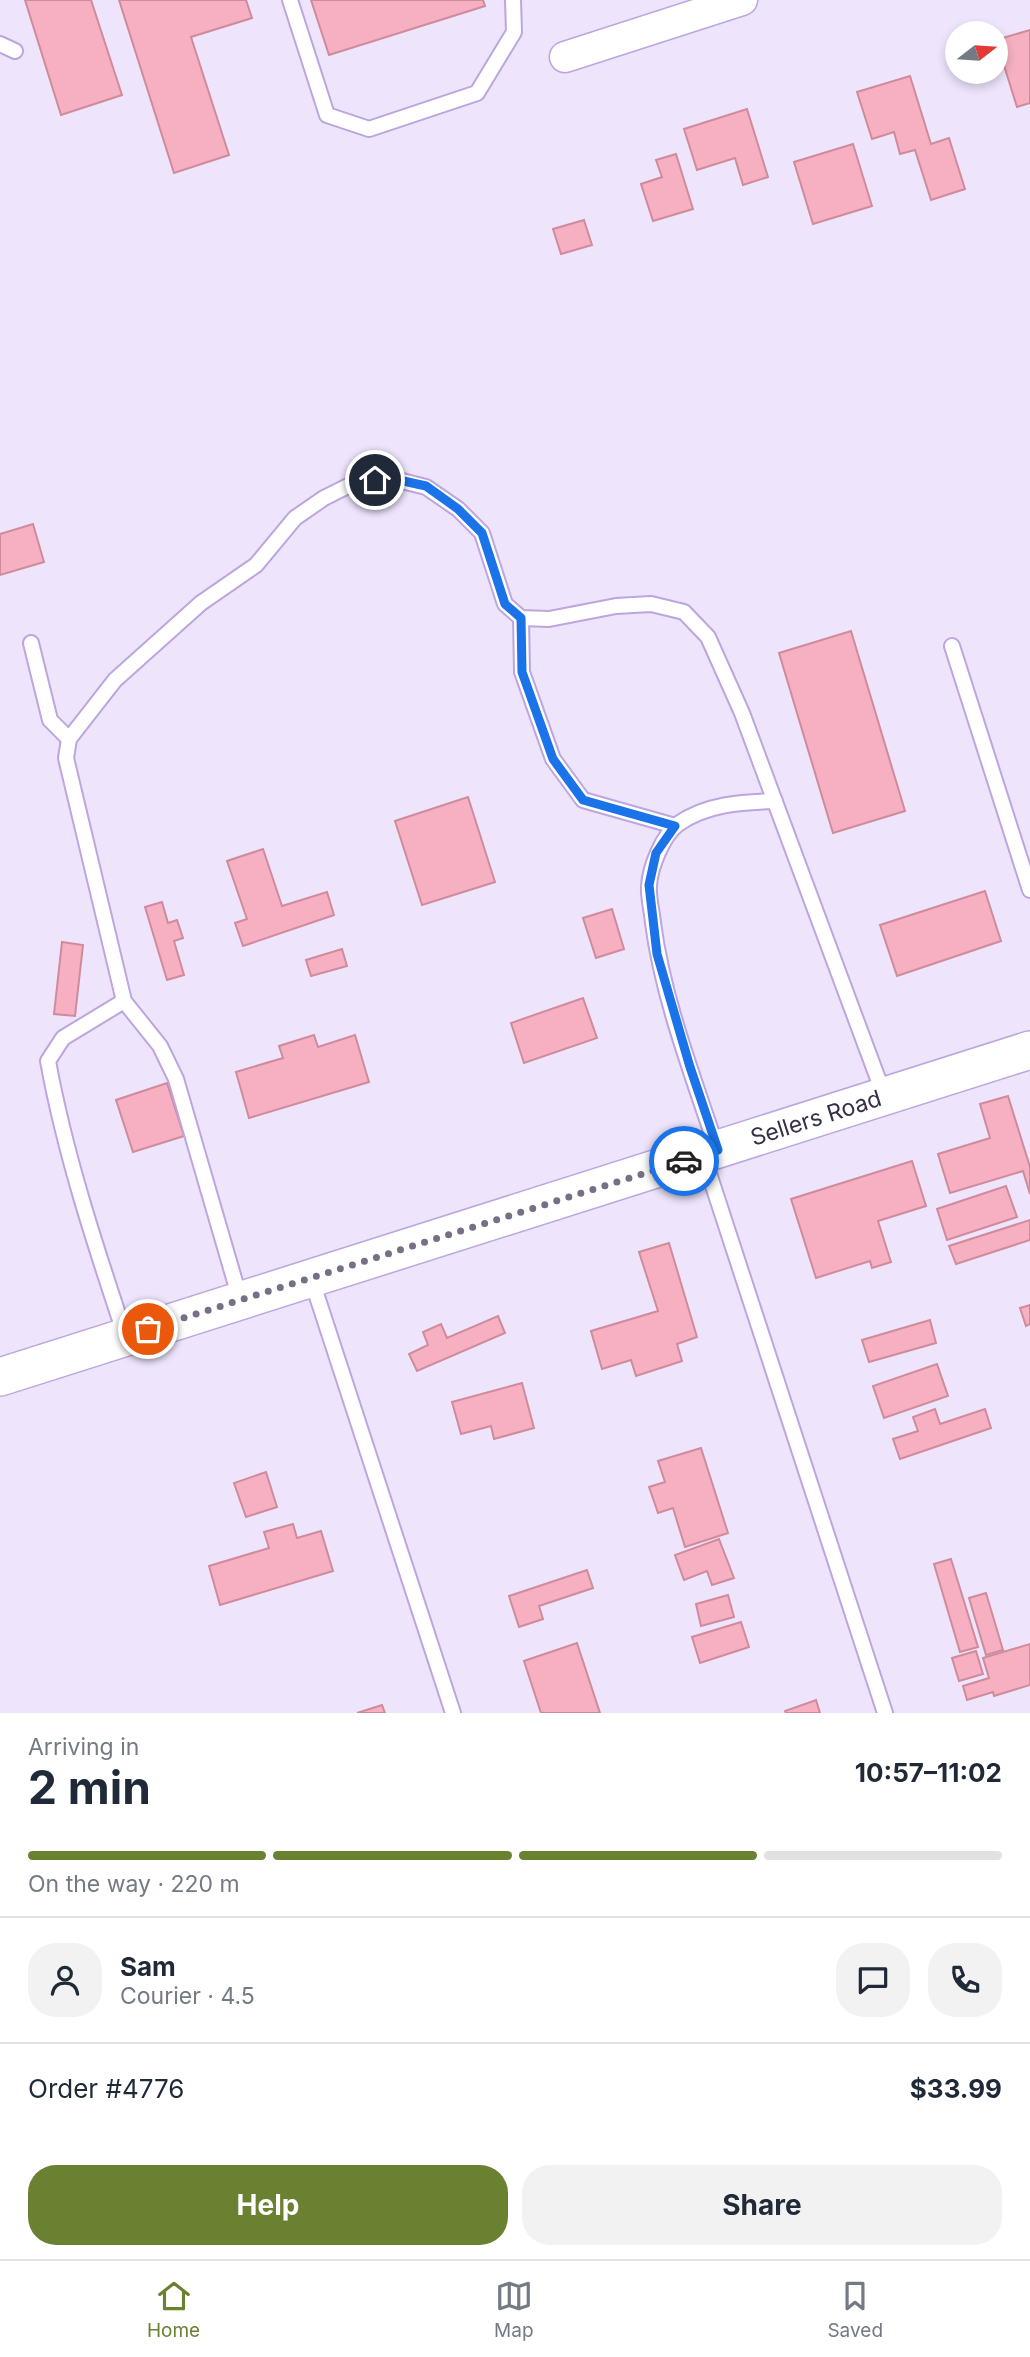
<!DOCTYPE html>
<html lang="en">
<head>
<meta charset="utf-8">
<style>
	:root { --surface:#fff; --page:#f2f2f3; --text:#1f2937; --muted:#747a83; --line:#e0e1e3; --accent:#6a8132 }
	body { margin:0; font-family:Inter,sans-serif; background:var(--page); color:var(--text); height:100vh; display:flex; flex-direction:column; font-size:26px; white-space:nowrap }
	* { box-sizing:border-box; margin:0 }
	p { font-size:23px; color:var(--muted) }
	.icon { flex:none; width:38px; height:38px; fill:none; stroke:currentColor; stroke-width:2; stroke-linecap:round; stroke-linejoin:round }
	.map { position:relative; height:1713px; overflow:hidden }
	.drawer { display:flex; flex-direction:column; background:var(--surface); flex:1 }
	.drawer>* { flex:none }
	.needle { width:46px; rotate:73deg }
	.tools { position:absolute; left:945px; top:21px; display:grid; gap:14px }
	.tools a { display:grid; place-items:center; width:63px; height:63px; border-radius:50%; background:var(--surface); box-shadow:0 4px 10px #0003; font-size:35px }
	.pin { position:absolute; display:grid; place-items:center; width:60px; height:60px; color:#fff; margin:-30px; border:4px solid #fff; border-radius:50%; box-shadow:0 2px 7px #0007 }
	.courier { position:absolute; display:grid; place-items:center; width:70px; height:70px; margin:-35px; border:5px solid #1a73e8; border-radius:50%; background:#fff; color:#222; box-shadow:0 2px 9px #0007 }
	.headline em { font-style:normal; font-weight:700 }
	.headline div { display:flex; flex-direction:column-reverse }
	.headline { display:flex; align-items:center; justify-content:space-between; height:119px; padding:0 28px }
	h1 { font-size:46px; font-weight:700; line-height:52px }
	.bar { display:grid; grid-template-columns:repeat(4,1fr); gap:10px 7px; align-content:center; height:84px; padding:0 28px }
	.bar i { height:9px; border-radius:5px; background:var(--line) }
	.bar .on { background:var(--accent) }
	.bar p { grid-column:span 4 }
	.line { display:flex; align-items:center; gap:18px; padding:0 28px; border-top:2px solid var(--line) }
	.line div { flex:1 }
	.round { display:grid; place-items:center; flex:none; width:74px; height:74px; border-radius:28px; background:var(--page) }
	.button { display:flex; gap:14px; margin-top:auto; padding:14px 28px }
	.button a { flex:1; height:80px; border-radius:28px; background:var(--accent); color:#fff; font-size:28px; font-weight:700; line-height:80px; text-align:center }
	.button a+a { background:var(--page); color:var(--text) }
	.dock { display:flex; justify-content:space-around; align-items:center; height:98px; border-top:2px solid var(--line); background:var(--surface); font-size:19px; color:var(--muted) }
	.dock a { display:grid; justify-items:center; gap:4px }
	.dock .on { color:var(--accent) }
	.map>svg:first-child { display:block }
	.building { fill:#f6b0c1; stroke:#cf8b9c; stroke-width:2 }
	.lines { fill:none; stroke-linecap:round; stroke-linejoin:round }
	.service-casing { stroke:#bda5df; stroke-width:18 }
	.minor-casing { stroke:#bda5df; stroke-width:33 }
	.tertiary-casing { stroke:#bda5df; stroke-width:40 }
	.service { stroke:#fff; stroke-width:14 }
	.minor { stroke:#fff; stroke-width:30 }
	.tertiary { stroke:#fff; stroke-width:37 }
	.done { stroke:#786e86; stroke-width:7; stroke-dasharray:0 12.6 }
	.route { stroke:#1a73e8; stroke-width:9 }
	.labels { text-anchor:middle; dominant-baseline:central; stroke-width:7; stroke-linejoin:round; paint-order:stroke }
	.street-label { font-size:23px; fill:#382e46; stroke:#fff }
</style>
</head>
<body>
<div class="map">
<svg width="1030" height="1713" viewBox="0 0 1030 1713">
	<rect width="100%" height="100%" fill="#eee5fd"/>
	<g class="building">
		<path d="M25,0H91L122,95L61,115Z"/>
		<path d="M119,0H246L252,18L191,37L229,155L174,173Z"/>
		<path d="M311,0H483L485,6L329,55Z"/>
		<path d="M1030,30V103L1017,107L996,40Z"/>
		<path d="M910,76L931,144L949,138L965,189L931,200L915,150L900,154L894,132L872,139L857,92Z"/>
		<path d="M747,109L768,177L743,185L735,158L697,170L684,129Z"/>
		<path d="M853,144L872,206L813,224L794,162Z"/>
		<path d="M676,154L693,209L653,221L641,184L662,177L656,160Z"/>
		<path d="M584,220L592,245L561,254L553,229Z"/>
		<path d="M33,524L44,562L0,575V534Z"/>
		<path d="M851,631L905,811L833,833L779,653Z"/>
		<path d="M468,797L495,882L422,905L395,821Z"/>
		<path d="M263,849L282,906L327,892L334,915L243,946L235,923L247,919L227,861Z"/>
		<path d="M985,891L1001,941L897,976L880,925Z"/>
		<path d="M162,902L168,923L177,920L183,938L174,941L184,975L167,980L145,907Z"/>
		<path d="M612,909L624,949L596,958L583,918Z"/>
		<path d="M62,942L83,945L75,1016L54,1014Z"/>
		<path d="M342,949L347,966L311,976L306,960Z"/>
		<path d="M583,998L597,1038L524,1063L511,1023Z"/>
		<path d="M314,1035L318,1047L355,1035L369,1082L249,1118L236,1072L283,1058L279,1046Z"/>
		<path d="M167,1083L184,1136L133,1152L116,1100Z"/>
		<path d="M1008,1096L1030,1167V1194L1023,1171L950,1193L938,1154L990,1138L980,1104Z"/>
		<path d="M912,1161L926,1206L878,1221L891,1262L872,1268L870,1261L816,1278L791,1199Z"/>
		<path d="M1006,1186L1017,1217L947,1240L937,1209Z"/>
		<path d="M1030,1220V1240L956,1264L949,1246Z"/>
		<path d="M669,1243L697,1337L677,1344L682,1361L636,1376L631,1360L602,1369L591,1331L658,1311L639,1252Z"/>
		<path d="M1030,1305V1324L1026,1326L1020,1308Z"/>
		<path d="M498,1316L505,1333L417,1371L409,1354L428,1345L423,1332L441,1324L447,1338Z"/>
		<path d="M930,1320L936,1343L869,1362L862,1340Z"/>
		<path d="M937,1364L948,1396L884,1418L873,1386Z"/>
		<path d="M522,1383L534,1428L494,1439L491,1426L461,1434L452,1402Z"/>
		<path d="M935,1409L940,1424L985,1409L991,1428L900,1459L893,1439L918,1431L913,1417Z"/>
		<path d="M701,1448L728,1533L685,1547L673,1508L658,1513L649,1487L665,1482L658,1461Z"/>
		<path d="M266,1472L277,1507L246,1517L234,1483Z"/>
		<path d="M293,1524L297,1538L321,1531L333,1571L220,1605L209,1566L269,1548L264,1532Z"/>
		<path d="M719,1539L734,1578L712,1585L707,1571L684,1580L675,1555Z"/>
		<path d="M951,1559L978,1647L960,1652L934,1564Z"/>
		<path d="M587,1570L593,1588L539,1606L543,1619L519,1627L509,1596Z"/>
		<path d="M986,1593L1003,1650L986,1655L969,1598Z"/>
		<path d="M728,1595L734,1617L701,1626L696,1604Z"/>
		<path d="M741,1622L749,1647L700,1663L692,1637Z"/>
		<path d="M577,1643L600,1713H541L524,1661Z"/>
		<path d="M1030,1644V1685L994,1696L993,1692L967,1700L963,1686L989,1678L983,1658Z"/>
		<path d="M976,1651L983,1674L959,1681L952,1658Z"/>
		<path d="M816,1700L820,1713H786L785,1711Z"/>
		<path d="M382,1705L385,1713H357Z"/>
	</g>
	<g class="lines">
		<defs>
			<g id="service">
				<path d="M290,0L327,115L369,129L477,93L514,32L513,0"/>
				<path d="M0,44L15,51"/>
				<path d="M521,618L522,672L553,759L583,800L675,826"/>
				<path d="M31,643L50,720L69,739"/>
				<path d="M952,646L1030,890"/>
				<path d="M124,1001L63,1038L48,1061C65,1154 95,1245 125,1335"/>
				<path d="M717,1149C693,1076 663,999 653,923C652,911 648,897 649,886C650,867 663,835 678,824C706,804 742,802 775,801"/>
				<path d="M703,1155L885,1713"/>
				<path d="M311,1278L453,1713"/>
				<path d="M240,1299L176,1079L160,1046L124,1001L66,758L69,739L115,680L201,603L256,565L295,518L324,498L356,482L394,479L426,487L458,509L482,533L505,604L521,618L549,619L616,606L651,604L684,612L708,637L742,713L884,1095"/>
			</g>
			<path id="minor" d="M565,57L742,0"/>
			<g id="tertiary">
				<path id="s1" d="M0,1377L1030,1050"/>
			</g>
		</defs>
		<use href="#service" class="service-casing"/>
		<use href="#minor" class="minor-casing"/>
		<use href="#tertiary" class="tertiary-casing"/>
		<use href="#service" class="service"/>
		<use href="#minor" class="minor"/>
		<use href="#tertiary" class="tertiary"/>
	</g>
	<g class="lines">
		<path class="done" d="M148,1329L684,1161"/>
		<path class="route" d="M375,480L394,479L426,486L458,509L482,533L505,604L521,618L522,672L553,759L583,800L675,826L656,853L649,885L657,954L690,1067L718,1150L684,1161"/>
	</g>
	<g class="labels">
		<g class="street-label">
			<text stroke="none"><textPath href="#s1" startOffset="856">Sellers Road</textPath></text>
		</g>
	</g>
</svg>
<div class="tools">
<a><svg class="needle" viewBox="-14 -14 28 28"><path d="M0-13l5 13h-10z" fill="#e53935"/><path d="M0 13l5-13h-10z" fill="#747a83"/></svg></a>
</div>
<div class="pin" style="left:148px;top:1329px;background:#ea580c"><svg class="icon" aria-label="bag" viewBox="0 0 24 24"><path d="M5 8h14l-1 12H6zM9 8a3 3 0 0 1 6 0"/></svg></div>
<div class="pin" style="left:375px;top:480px;background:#1f2937"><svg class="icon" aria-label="home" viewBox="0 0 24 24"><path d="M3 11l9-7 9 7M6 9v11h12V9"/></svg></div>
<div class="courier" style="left:684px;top:1161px"><svg class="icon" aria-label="car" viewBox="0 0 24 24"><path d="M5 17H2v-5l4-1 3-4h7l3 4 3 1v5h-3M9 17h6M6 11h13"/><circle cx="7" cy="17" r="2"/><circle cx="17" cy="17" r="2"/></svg></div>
</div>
<section class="drawer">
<div class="headline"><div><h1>2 min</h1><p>Arriving in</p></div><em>10:57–11:02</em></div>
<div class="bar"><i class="on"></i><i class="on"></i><i class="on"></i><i></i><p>On the way · 220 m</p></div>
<div class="line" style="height:126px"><a class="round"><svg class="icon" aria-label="person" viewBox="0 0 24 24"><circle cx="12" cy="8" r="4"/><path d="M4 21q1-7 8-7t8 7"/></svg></a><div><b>Sam</b><p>Courier · 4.5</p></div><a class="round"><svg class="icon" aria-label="chat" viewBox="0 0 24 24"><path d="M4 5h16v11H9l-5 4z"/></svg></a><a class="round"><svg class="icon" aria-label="phone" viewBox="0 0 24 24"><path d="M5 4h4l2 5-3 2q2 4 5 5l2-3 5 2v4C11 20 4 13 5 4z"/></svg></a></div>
<div class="line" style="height:91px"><div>Order #4776</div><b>$33.99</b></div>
<div class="button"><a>Help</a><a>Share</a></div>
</section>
<nav class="dock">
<a class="on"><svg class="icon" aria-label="home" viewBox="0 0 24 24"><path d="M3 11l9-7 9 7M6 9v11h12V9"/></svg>Home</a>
<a><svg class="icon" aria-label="map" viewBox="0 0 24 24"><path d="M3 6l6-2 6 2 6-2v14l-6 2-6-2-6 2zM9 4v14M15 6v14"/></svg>Map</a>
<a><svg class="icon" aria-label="saved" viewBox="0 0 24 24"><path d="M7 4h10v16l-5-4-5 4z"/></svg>Saved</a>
</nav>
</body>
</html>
